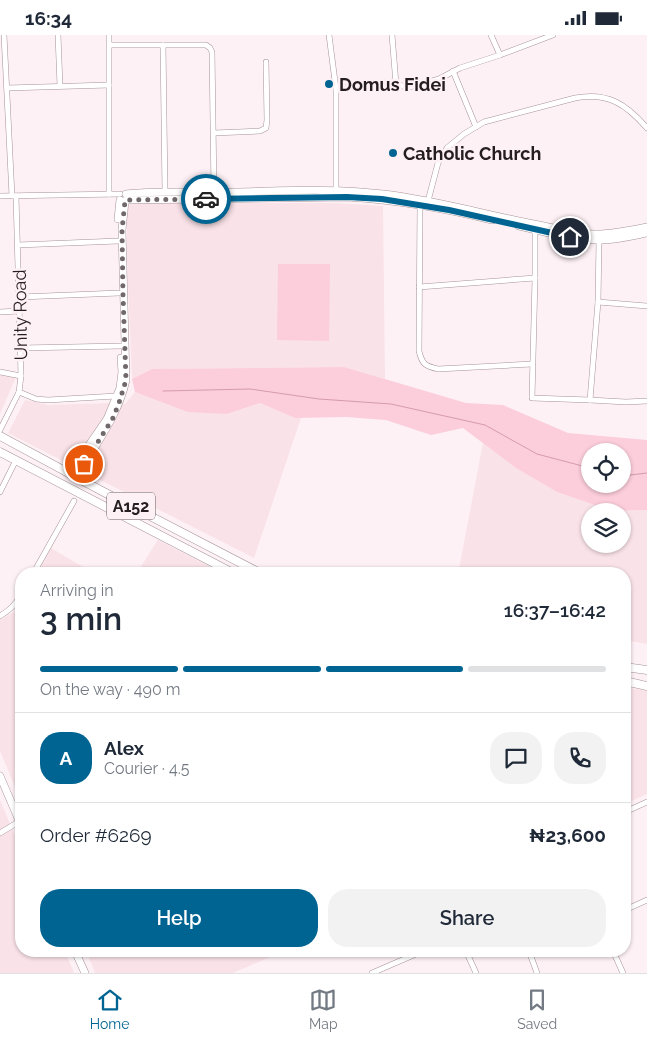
<!DOCTYPE html>
<html lang="en">
<head>
<meta charset="utf-8">
<style>
	:root { --surface:#fff; --page:#f2f2f3; --text:#1f2937; --muted:#747a83; --line:#e0e1e3; --accent:#006492 }
	body { margin:0; font-family:Raleway,sans-serif; background:var(--page); color:var(--text); height:100vh; display:flex; flex-direction:column; font-size:19px; white-space:nowrap }
	* { box-sizing:border-box; margin:0 }
	p { font-size:16px; color:var(--muted) }
	.icon { flex:none; width:28px; height:28px; fill:none; stroke:currentColor; stroke-width:2; stroke-linecap:round; stroke-linejoin:round }
	.map { position:relative; flex:1; overflow:hidden }
	.details { position:absolute; left:15px; top:532px; width:616px; height:390px; display:flex; flex-direction:column; background:var(--surface); border-radius:20px; box-shadow:0 1px 4px #0004 }
	.details>* { flex:none }
	.fabs { position:absolute; left:581px; top:408px; display:grid; gap:10px }
	.fabs a { display:grid; place-items:center; width:50px; height:50px; border-radius:50%; background:var(--surface); box-shadow:0 1px 4px #0004; font-size:25px }
	.pin { position:absolute; display:grid; place-items:center; width:42px; height:42px; color:#fff; margin:-21px; border:2px solid #fff; border-radius:50%; box-shadow:0 1px 5px #0007 }
	.courier { position:absolute; display:grid; place-items:center; width:50px; height:50px; margin:-25px; border:4px solid #006492; border-radius:50%; background:#fff; color:#222; box-shadow:0 1px 6px #0007 }
	.headline em { font-style:normal; font-weight:600 }
	.headline div { display:flex; flex-direction:column-reverse }
	.headline { display:flex; align-items:center; justify-content:space-between; height:85px; padding:0 25px }
	h1 { font-size:32px; font-weight:600; line-height:38px }
	.bar { display:grid; grid-template-columns:repeat(4,1fr); gap:8px 5px; align-content:center; height:60px; padding:0 25px }
	.bar i { height:6px; border-radius:4px; background:var(--line) }
	.bar .on { background:var(--accent) }
	.bar p { grid-column:span 4 }
	.line { display:flex; align-items:center; gap:12px; padding:0 25px; border-top:1px solid var(--line) }
	.line div { flex:1 }
	.round { display:grid; place-items:center; flex:none; width:52px; height:52px; border-radius:20px; background:var(--page) }
	.cta { display:flex; gap:10px; margin-top:auto; padding:10px 25px }
	.cta a { flex:1; height:58px; border-radius:20px; background:var(--accent); color:#fff; font-size:20px; font-weight:600; line-height:58px; text-align:center }
	.cta a+a { background:var(--page); color:var(--text) }
	.status { display:flex; justify-content:space-between; align-items:center; height:35px; padding:0 25px; background:var(--surface); direction:ltr }
	.status svg { height:14px; fill:currentColor }
	.menu { display:flex; justify-content:space-around; align-items:center; height:70px; border-top:1px solid var(--line); background:var(--surface); font-size:14px; color:var(--muted) }
	.menu a { display:grid; justify-items:center; gap:2px }
	.menu .on { color:var(--accent) }
	.map>svg:first-child { display:block }
	.built { fill:#f9e2e8; fill-rule:evenodd }
	.green { fill:#fccddb; fill-rule:evenodd }
	.lines { fill:none; stroke-linecap:round; stroke-linejoin:round }
	.stream { stroke:#d59cad; stroke-width:1 }
	.street-casing { stroke:#a69398; stroke-width:6 }
	.secondary-casing { stroke:#a69398; stroke-width:8 }
	.primary-casing { stroke:#a69398; stroke-width:9 }
	.street { stroke:#fff; stroke-width:5 }
	.secondary { stroke:#fff; stroke-width:7 }
	.primary { stroke:#fff; stroke-width:8 }
	.done { stroke:#71686b; stroke-width:5; stroke-dasharray:0 9 }
	.route { stroke:#006492; stroke-width:6 }
	.poi-dot { fill:#006492; stroke:#fef1f5; stroke-width:2 }
	.labels { text-anchor:middle; dominant-baseline:central; stroke-width:5; stroke-linejoin:round; paint-order:stroke }
	.shield { fill:#fef1f5; stroke:#665d60; stroke-width:1 }
	.shield-label { font-size:16px; font-weight:bold; fill:#251e20 }
	.poi-label { font-size:18px; font-weight:bold; fill:#251e20; stroke:#fef1f5; text-anchor:start }
	.street-label { font-size:18px; fill:#251e20; stroke:#fef1f5 }
</style>
</head>
<body>
<div class="status"><b>16:34</b><svg viewBox="0 0 49 12"><path d="M0 12V9h3v3zM5 12V6h3v6zM10 12V3h3v9zM15 12V0h3v12zM26 1h20v11H26zM47 4h2v5h-2z"/></svg></div>
<div class="map">
<svg width="647" height="938" viewBox="0 0 647 938">
	<rect width="100%" height="100%" fill="#fef1f5"/>
	<g class="built">
		<path d="M130,168H334L383,171L385,344L344,332L152,334L132,344L127,225V177Z"/>
		<path d="M0,336L17,340L0,379Z"/>
		<path d="M135,357L154,364L227,379L260,368L295,383H301L254,523L8,398L25,365L48,370L110,368L125,369Z"/>
		<path d="M483,408L516,433L557,457L612,476L647,475V609L625,605V539H458ZM590,476H622V509H590Z"/>
		<path d="M158,505L224,539H136Z"/>
		<path d="M51,513L95,539H37Z"/>
		<path d="M21,567V766L0,716V585L16,576Z"/>
		<path d="M625,652L647,656V759L625,769Z"/>
		<path d="M0,765L21,815V916H65L74,938H0Z"/>
		<path d="M86,916H284L233,938H95Z"/>
	</g>
	<g class="green">
		<path d="M278,229H330L329,306L277,305Z"/>
		<path d="M344,332L466,368L503,370L568,398L647,405V475L612,476L557,457L516,433L463,393L431,400L386,385L346,382L295,383L260,368L227,379L188,377L135,357L132,344L152,334ZM590,416H622V449H590Z"/>
	</g>
	<g class="lines">
		<g class="stream">
			<path d="M163,356L250,354L319,364L391,369L485,390L537,419L590,433"/>
			<path d="M622,441L647,438"/>
		</g>
		<defs>
			<g id="street">
				<path d="M4,0L12,161"/>
				<path d="M58,0L60,51"/>
				<path d="M329,0L336,54V156"/>
				<path d="M392,0L396,49"/>
				<path d="M491,0L500,20"/>
				<path d="M110,10H206L210,13L212,17L214,157"/>
				<path d="M163,10L165,156"/>
				<path d="M453,36L476,92"/>
				<path d="M7,53L109,50"/>
				<path d="M336,54L388,47L406,52L415,51L439,44L460,33L500,20L553,0"/>
				<path d="M214,98L260,96L266,93L267,85L266,27"/>
				<path d="M109,159V0"/>
				<path d="M0,161L120,159"/>
				<path d="M428,166L438,128L447,113L464,99L484,87L575,63C608,57 626,69 647,93"/>
				<path d="M420,170L419,316C422,329 425,331 438,334L532,329"/>
				<path d="M535,195V243L532,363L590,365L626,367L647,366"/>
				<path d="M18,210L118,206"/>
				<path d="M419,252L535,243"/>
				<path d="M20,262L119,258"/>
				<path d="M598,267L647,271"/>
				<path d="M0,277L19,276"/>
				<path d="M21,313L121,311"/>
				<path d="M0,337L21,341"/>
				<path d="M19,357L36,364L48,365L116,361"/>
				<path d="M590,365L598,267L599,205"/>
				<path d="M0,395L19,357L21,341L16,161"/>
				<path d="M0,457L16,425"/>
				<path d="M33,539L74,466"/>
				<path d="M0,581C10,575 15,570 21,560"/>
				<path d="M625,777L647,767"/>
				<path d="M0,798L20,786"/>
				<path d="M625,875L647,865"/>
				<path d="M466,916L476,938"/>
				<path d="M529,916L537,938"/>
				<path d="M613,916L623,938"/>
				<path d="M372,938L423,916"/>
			</g>
			<g id="secondary">
				<path d="M126,159C162,155 199,158 235,157C284,156 334,153 383,159C436,165 486,180 539,190C559,194 581,200 602,199C617,198 632,195 647,192"/>
				<path d="M126,165L347,162C396,165 444,173 492,185"/>
				<path d="M118,184L120,165"/>
				<path d="M519,191C545,197 573,205 600,205C616,205 632,201 647,198"/>
				<path d="M65,436L71,433L76,429L107,384L120,353L122,337L121,323"/>
				<path d="M85,447L82,438L83,432C100,402 118,380 126,345L122,195L125,166"/>
				<path d="M0,741L21,790"/>
				<path d="M75,916L85,938"/>
			</g>
			<g id="primary">
				<path d="M0,401L100,455L262,539"/>
				<path d="M0,417L235,539"/>
				<path d="M625,632L647,635"/>
				<path d="M625,646L647,651"/>
			</g>
		</defs>
		<use href="#street" class="street-casing"/>
		<use href="#secondary" class="secondary-casing"/>
		<use href="#primary" class="primary-casing"/>
		<use href="#street" class="street"/>
		<use href="#secondary" class="secondary"/>
		<use href="#primary" class="primary"/>
	</g>
	<g class="lines">
		<path class="done" d="M84,429L113,383L119,368L126,345L123,260L122,195L125,166L126,165L206,164"/>
		<path class="route" d="M206,164L347,162L382,164L449,175L570,202"/>
	</g>
	<g class="poi-dot">
		<circle cx="329" cy="49" r="5"/>
		<circle cx="393" cy="118" r="5"/>
	</g>
	<g class="labels">
		<rect class="shield" x="107" y="457.5" width="48" height="27" rx="4"/>
		<g class="shield-label">
			<text x="131" y="471">A152</text>
		</g>
		<g class="poi-label">
			<text x="339" y="49">Domus Fidei</text>
			<text x="403" y="118">Catholic Church</text>
		</g>
		<g class="street-label">
			<text transform="translate(20 280) rotate(-91)">Unity Road</text>
		</g>
	</g>
</svg>
<div class="fabs">
<a><svg class="icon" aria-label="locate" viewBox="0 0 24 24"><circle cx="12" cy="12" r="6"/><path d="M12 2v4M12 18v4M2 12h4M18 12h4"/></svg></a>
<a><svg class="icon" aria-label="layers" viewBox="0 0 24 24"><path d="M12 4l9 5-9 5-9-5zM3 14l9 5 9-5"/></svg></a>
</div>
<div class="pin" style="left:84px;top:429px;background:#ea580c"><svg class="icon" aria-label="bag" viewBox="0 0 24 24"><path d="M5 8h14l-1 12H6zM9 8a3 3 0 0 1 6 0"/></svg></div>
<div class="pin" style="left:570px;top:202px;background:#1f2937"><svg class="icon" aria-label="home" viewBox="0 0 24 24"><path d="M3 11l9-7 9 7M6 9v11h12V9"/></svg></div>
<div class="courier" style="left:206px;top:164px"><svg class="icon" aria-label="car" viewBox="0 0 24 24"><path d="M5 17H2v-5l4-1 3-4h7l3 4 3 1v5h-3M9 17h6M6 11h13"/><circle cx="7" cy="17" r="2"/><circle cx="17" cy="17" r="2"/></svg></div>
<section class="details">
<div class="headline"><div><h1>3 min</h1><p>Arriving in</p></div><em>16:37–16:42</em></div>
<div class="bar"><i class="on"></i><i class="on"></i><i class="on"></i><i></i><p>On the way · 490 m</p></div>
<div class="line" style="height:90px"><b class="round" style="background:var(--accent);color:#fff">A</b><div><b>Alex</b><p>Courier · 4.5</p></div><a class="round"><svg class="icon" aria-label="chat" viewBox="0 0 24 24"><path d="M4 5h16v11H9l-5 4z"/></svg></a><a class="round"><svg class="icon" aria-label="phone" viewBox="0 0 24 24"><path d="M5 4h4l2 5-3 2q2 4 5 5l2-3 5 2v4C11 20 4 13 5 4z"/></svg></a></div>
<div class="line" style="height:65px"><div>Order #6269</div><b>₦23,600</b></div>
<div class="cta"><a>Help</a><a>Share</a></div>
</section>
</div>
<nav class="menu">
<a class="on"><svg class="icon" aria-label="home" viewBox="0 0 24 24"><path d="M3 11l9-7 9 7M6 9v11h12V9"/></svg>Home</a>
<a><svg class="icon" aria-label="map" viewBox="0 0 24 24"><path d="M3 6l6-2 6 2 6-2v14l-6 2-6-2-6 2zM9 4v14M15 6v14"/></svg>Map</a>
<a><svg class="icon" aria-label="saved" viewBox="0 0 24 24"><path d="M7 4h10v16l-5-4-5 4z"/></svg>Saved</a>
</nav>
</body>
</html>
